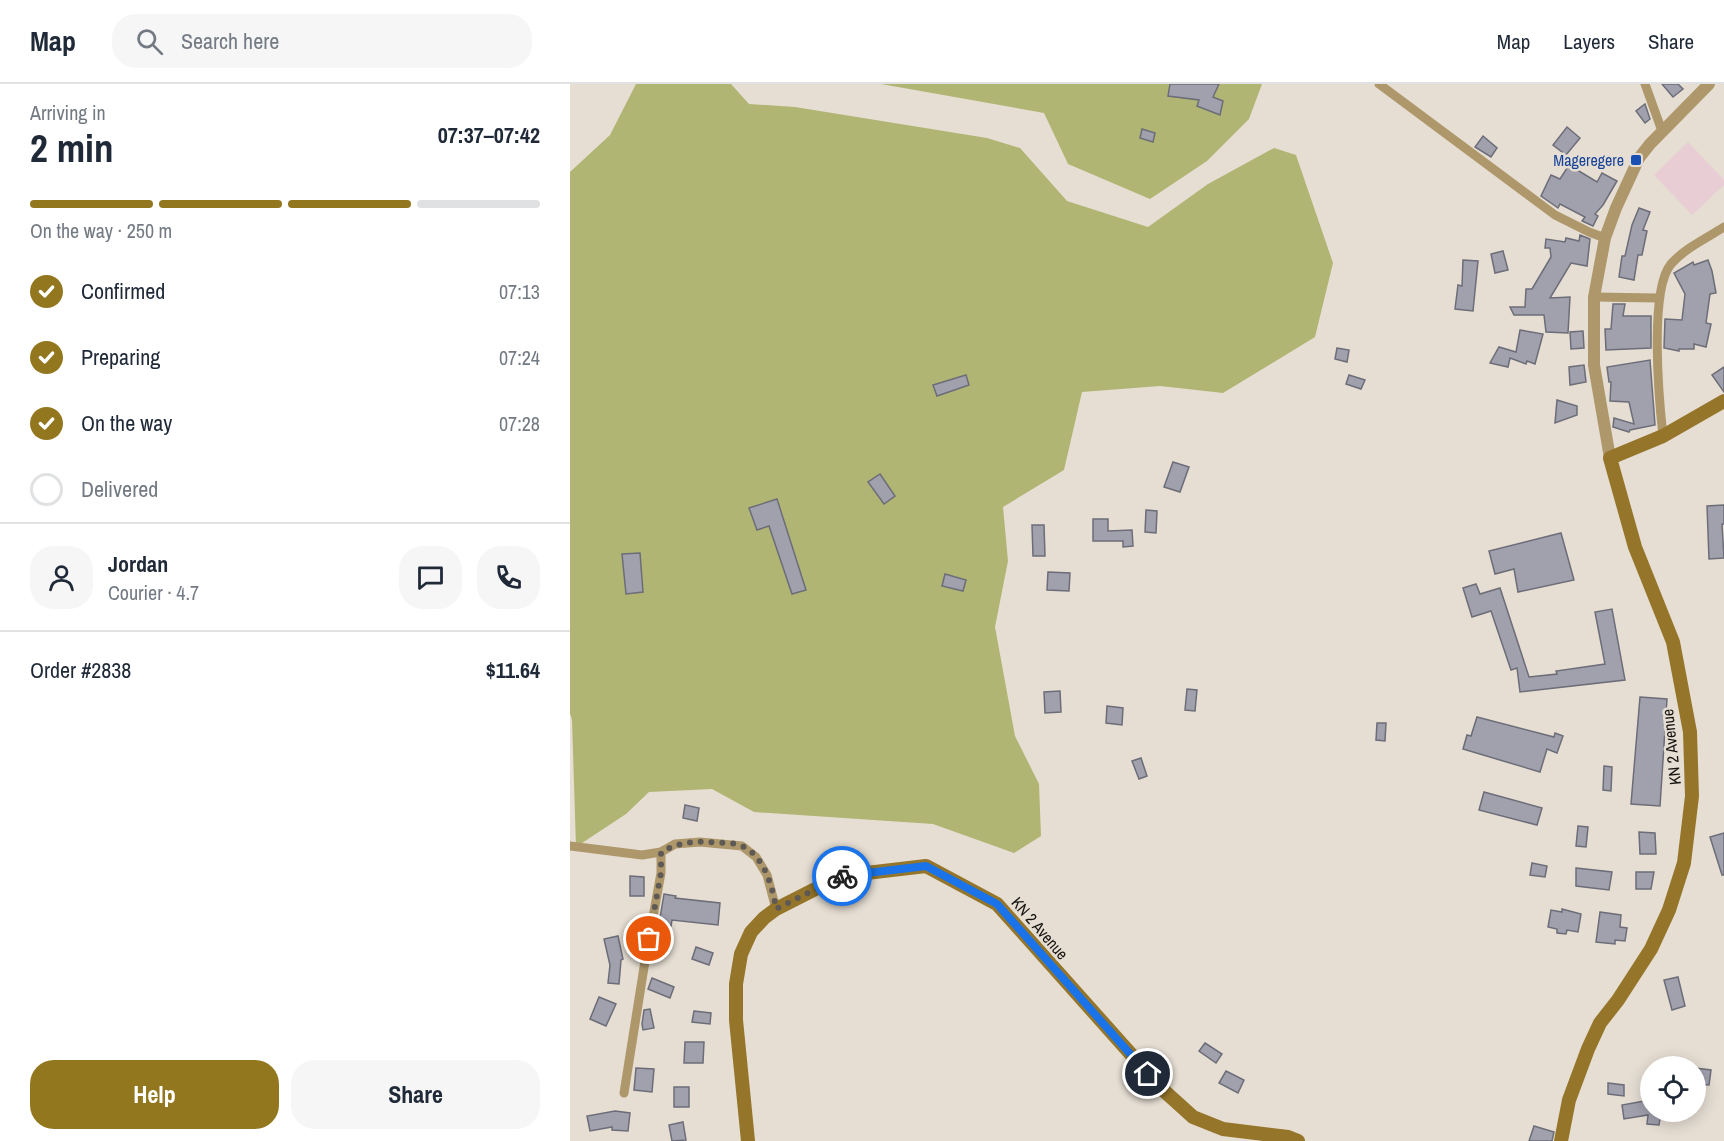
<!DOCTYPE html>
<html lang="en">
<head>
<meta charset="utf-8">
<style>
	:root { --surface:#fff; --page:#f6f6f7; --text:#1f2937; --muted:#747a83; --line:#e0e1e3; --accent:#93771e }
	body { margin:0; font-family:"Archivo Narrow",sans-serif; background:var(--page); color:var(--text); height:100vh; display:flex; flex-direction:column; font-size:22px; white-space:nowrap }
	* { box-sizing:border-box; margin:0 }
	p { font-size:20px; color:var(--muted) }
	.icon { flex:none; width:33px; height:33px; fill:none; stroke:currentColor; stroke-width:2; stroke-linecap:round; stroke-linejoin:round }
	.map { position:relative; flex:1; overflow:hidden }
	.side { display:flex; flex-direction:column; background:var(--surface); width:570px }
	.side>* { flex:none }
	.tools { position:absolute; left:1070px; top:972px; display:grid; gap:12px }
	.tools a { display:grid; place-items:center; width:66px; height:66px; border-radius:50%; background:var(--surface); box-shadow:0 3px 15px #0003; font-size:30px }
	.pin { position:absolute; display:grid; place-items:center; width:51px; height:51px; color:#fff; margin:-26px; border:3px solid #fff; border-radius:50%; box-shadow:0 2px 6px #0007 }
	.courier { position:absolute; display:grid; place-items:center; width:60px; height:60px; margin:-30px; border:4px solid #1a73e8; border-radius:50%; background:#fff; color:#222; box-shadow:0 2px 8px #0007 }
	.head em { font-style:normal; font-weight:700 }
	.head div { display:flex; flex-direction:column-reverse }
	.head { display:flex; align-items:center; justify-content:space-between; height:102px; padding:0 30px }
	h1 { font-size:39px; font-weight:700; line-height:45px }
	.bar { display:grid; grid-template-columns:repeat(4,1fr); gap:9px 6px; align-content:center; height:72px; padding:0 30px }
	.bar i { height:8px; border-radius:4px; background:var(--line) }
	.bar .on { background:var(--accent) }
	.bar p { grid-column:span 4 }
	.line { display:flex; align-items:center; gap:15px; padding:0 30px; border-top:2px solid var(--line) }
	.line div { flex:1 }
	.round { display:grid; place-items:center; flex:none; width:63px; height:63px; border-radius:24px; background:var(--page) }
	ol { padding:0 30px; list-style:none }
	li { display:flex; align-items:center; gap:18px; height:66px }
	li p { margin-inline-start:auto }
	li .icon { padding:6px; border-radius:50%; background:var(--accent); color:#fff; stroke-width:4 }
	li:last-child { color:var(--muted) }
	li i { width:33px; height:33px; border:3px solid var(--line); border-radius:50% }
	.cta { display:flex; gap:12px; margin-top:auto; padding:12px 30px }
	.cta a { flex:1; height:69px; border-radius:24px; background:var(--accent); color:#fff; font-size:24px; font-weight:700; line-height:69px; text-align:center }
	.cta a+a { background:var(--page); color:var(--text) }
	header { display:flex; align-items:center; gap:36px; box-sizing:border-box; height:84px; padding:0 30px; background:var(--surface); border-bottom:2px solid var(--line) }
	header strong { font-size:28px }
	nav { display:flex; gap:33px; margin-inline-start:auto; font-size:21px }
	.search { width:420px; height:54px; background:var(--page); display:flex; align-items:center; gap:15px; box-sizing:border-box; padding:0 21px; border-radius:24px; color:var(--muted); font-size:22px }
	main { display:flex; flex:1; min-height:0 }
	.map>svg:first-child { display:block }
	.commercial { fill:#e8ced4 }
	.forest { fill:#b0b573 }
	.building { fill:#a0a1ad; stroke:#6c6d78; stroke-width:1.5 }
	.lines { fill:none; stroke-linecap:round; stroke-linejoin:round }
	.minor { stroke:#ae986b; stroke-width:9 }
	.tertiary { stroke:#ae986b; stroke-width:12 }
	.secondary { stroke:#957529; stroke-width:14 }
	.done { stroke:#5e5954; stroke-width:6; stroke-dasharray:0 10.8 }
	.route { stroke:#1a73e8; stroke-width:8 }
	.transit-dot { fill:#1a4fb4; stroke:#e6ded3; stroke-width:2 }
	.labels { text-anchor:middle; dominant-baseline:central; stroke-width:5; stroke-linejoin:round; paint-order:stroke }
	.transit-label { font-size:16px; fill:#164399; stroke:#e6ded3; text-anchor:end }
	.street-label { font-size:16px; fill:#15120f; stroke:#e6ded3 }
</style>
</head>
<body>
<header>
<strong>Map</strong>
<div class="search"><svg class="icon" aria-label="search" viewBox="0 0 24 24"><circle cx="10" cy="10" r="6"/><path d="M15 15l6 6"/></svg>Search here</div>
<nav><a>Map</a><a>Layers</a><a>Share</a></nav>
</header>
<main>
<section class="side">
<div class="head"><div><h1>2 min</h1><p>Arriving in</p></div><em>07:37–07:42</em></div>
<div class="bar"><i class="on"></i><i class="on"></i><i class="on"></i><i></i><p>On the way · 250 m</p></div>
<ol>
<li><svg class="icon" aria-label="check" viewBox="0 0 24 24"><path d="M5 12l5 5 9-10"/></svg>Confirmed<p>07:13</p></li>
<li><svg class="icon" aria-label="check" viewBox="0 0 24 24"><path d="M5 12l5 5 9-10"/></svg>Preparing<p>07:24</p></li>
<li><svg class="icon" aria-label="check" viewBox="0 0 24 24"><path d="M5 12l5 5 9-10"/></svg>On the way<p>07:28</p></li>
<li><i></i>Delivered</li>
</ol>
<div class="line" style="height:108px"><a class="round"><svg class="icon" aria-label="person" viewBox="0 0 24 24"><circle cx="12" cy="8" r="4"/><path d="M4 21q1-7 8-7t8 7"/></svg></a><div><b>Jordan</b><p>Courier · 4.7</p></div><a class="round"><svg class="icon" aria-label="chat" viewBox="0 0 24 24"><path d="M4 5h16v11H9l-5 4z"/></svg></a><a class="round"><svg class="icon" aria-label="phone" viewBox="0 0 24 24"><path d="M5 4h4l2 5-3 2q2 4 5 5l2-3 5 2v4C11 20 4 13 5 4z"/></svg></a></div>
<div class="line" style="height:78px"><div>Order #2838</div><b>$11.64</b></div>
<div class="cta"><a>Help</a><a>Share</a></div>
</section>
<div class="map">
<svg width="1154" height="1057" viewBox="0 0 1154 1057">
	<rect width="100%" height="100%" fill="#e6ded3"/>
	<path class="commercial" d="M1118,58L1154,96V101L1122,131L1084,91Z"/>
	<g class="forest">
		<path d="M66,0H161L179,20L225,23L417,54L450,64L497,117L578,143L638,100L704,64L726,71L763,179L745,253L653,309L590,302L512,308L494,386L433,423L438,477L425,543L445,652L469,700L471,752L444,769L363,740L184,728L142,705L79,708L56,730L6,763L2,636L0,629V88L40,51Z"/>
		<path d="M311,0H692L679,35L637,77L580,115L498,80L474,29Z"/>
	</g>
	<g class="building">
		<path d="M600,0H649L643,13L653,17L650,31L627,22L629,16L598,12Z"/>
		<path d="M1092,0H1108L1113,5L1103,13Z"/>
		<path d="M1075,20L1080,35L1075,39L1066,27Z"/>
		<path d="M997,43L1010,54L996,71L983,61Z"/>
		<path d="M572,45L585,49L583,58L570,54Z"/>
		<path d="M913,52L927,64L921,73L905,63Z"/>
		<path d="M999,81L1027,98L1032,89L1047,97L1033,121L1025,130L1028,132L1023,142L1012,137L1015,133L990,120L988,124L971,112L981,91L990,95Z"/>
		<path d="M1069,124L1080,128L1073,146L1077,147L1072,171H1068L1064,196L1049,193L1052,172H1055L1062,141Z"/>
		<path d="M1010,151L1020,155L1017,182L1001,179L980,214L1000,213L998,249L976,248L974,231H944L940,223H955L956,205H962L981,173L980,164H975L976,155L995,158L996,154L1009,157Z"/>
		<path d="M933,167L938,186L925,189L921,170Z"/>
		<path d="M893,176L908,177L903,227L885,225L888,201L892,202Z"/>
		<path d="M1138,176L1142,187L1146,209L1140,210L1136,239L1141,240L1136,263L1124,260V265H1109V267L1094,264L1095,235L1112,236L1115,210L1104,189L1123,178L1124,181Z"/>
		<path d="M1043,220H1055L1053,232H1081V264L1036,266L1035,245H1041Z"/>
		<path d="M950,246L973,250L965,280L957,277L956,280L940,274L938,283L920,279L929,263L946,268Z"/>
		<path d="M1013,247L1014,264L1001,265L1000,248Z"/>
		<path d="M767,264L779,266L777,278L765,275Z"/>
		<path d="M1080,276L1085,341L1060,346L1059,348L1043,343L1044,334L1064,340L1059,318L1040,317L1041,298H1039L1037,283Z"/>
		<path d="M1014,281L1016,298L1000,301L999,283Z"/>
		<path d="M1154,283V308L1142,291Z"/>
		<path d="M396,291L399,301L367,312L363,301Z"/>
		<path d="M779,291L795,296L791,305L776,300Z"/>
		<path d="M987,316L1007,322V331L985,339Z"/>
		<path d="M603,378L619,383L610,408L594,403Z"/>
		<path d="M310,390L325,412L314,420L298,398Z"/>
		<path d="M207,415L236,506L222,510L199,442L187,446L179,424Z"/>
		<path d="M1154,421V440H1152L1154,474L1139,475L1137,422Z"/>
		<path d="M576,426L587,427L586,449L575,448Z"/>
		<path d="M523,435H538V447L562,446L563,462L553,463V457H523Z"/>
		<path d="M462,441H474L475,472H463Z"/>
		<path d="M991,449L1004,496L948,508L944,485L925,490L919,467Z"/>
		<path d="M70,469L73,508L56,510L52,470Z"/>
		<path d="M478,488L500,489L499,507L477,506Z"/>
		<path d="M375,490L396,496L393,507L372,502Z"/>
		<path d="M906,500L910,510L930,504L959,593L987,590L986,587L1035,580L1025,528L1042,525L1055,596L950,608L947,584L941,586L921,527L902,533L893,504Z"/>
		<path d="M617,605L627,606L625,627L615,626Z"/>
		<path d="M490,607L491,628L475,629L474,608Z"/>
		<path d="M1070,613L1097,615L1090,722L1061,720Z"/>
		<path d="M537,622L553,624L552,641L536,639Z"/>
		<path d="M907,633L984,653L985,649L993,652L987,669L977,665L970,688L893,665L897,651L901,652Z"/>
		<path d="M807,639H816L815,657L806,656Z"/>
		<path d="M571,674L577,692L569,695L562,677Z"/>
		<path d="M1034,682L1042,683L1041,707L1033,706Z"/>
		<path d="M914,708L972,724L967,741L909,726Z"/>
		<path d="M115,721L129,724L127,737L113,734Z"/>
		<path d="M1008,742L1018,743L1016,763L1006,762Z"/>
		<path d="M1069,748L1085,749L1086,770H1070Z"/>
		<path d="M1154,749V791H1152L1140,753Z"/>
		<path d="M962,779L977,782L975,793L960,791Z"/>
		<path d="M1006,784L1042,788L1039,806L1006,802Z"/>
		<path d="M1066,788H1084L1081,805H1066Z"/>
		<path d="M60,792L74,793V812H60Z"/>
		<path d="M94,810L106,812L105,814L150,819L148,841L102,836L101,842L89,840Z"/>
		<path d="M992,825L1011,830L1008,848L997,846L996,850L987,849V845L978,843L981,826L992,828Z"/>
		<path d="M1030,828L1051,831L1050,843L1057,844L1055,857L1045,856V860L1026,858Z"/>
		<path d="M48,852L53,875L51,876L49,900L38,899L40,881L34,855Z"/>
		<path d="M86,855L94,856L91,874L83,872Z"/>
		<path d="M126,863L143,869L139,881L122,875Z"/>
		<path d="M1108,893L1115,922L1102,926L1094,896Z"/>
		<path d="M82,894L104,903L100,914L78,905Z"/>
		<path d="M29,913L46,920L36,942L20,935Z"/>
		<path d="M80,925L84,944L73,946L72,940L74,926Z"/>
		<path d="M124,927L141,929L140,940L122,938Z"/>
		<path d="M115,958H134L133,979H114Z"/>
		<path d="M635,959L652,970L646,979L629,967Z"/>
		<path d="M66,984L84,985L82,1008L64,1006Z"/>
		<path d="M1125,984L1141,986L1139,1001L1125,1000Z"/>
		<path d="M656,987L674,996L668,1009L649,999Z"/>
		<path d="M1038,999L1054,1001V1012L1038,1010Z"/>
		<rect x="104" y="1003" width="15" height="20"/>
		<path d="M1080,1016V1028H1091L1089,1041L1077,1040L1078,1031L1054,1035L1052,1021Z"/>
		<path d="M45,1027L60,1029L58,1047L42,1046V1043L20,1047L17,1032Z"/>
		<path d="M113,1038L116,1056L102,1057L99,1041Z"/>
		<path d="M964,1042L984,1048L982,1057H959Z"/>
	</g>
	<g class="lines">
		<g class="minor">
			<path d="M809,0L985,131L1019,148L1035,154"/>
			<path d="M1075,0L1092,47"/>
			<path d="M1024,213L1089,214"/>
			<path d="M1093,352C1089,316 1079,206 1101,180C1115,164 1137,154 1154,143"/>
			<path d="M0,762L72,771L91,768L105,760L130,758L172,762L186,773L197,791L206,825"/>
			<path d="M54,1009L75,877L91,789V768"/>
		</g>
		<path class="tertiary" d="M1040,374L1024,281V213L1035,154L1046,124L1069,74L1080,60L1139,0"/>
		<g class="secondary">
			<path d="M178,1057L166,936V900L171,870L181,848L194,834L206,825L271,792L356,782L427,820L592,1005L623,1033L653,1045L718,1053L728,1057"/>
			<path d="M991,1057L999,1016L1018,965L1030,939L1048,916L1081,865L1099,826L1114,779L1122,712L1120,648L1103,558L1065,463L1040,374L1093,352L1154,317"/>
		</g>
	</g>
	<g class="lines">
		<path class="done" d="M79,855L91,789V768C107,759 122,757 140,758C149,759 163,758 172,762C194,771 203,804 206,825L272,792"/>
		<path class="route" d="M272,792L356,782L427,820L578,990"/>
	</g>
	<rect class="transit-dot" x="1060" y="70" width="12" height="12" rx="3"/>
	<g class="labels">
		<g class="transit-label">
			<text x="1054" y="76">Mageregere</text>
		</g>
		<g class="street-label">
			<text transform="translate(1101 663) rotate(-96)">KN 2 Avenue</text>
			<text transform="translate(470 844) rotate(49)">KN 2 Avenue</text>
		</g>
	</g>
</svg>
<div class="tools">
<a><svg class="icon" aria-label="locate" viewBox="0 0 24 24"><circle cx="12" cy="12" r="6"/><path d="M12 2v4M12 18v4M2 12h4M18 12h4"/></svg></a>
</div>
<div class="pin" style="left:79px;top:855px;background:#ea580c"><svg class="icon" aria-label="bag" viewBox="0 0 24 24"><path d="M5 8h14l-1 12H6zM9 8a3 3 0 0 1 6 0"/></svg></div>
<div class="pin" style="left:578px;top:990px;background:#1f2937"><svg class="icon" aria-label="home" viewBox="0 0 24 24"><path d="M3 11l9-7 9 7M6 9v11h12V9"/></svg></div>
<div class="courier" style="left:272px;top:792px"><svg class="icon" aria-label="bike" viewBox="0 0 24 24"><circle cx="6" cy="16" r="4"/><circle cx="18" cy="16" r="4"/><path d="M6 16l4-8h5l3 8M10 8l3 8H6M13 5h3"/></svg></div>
</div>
</main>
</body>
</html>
